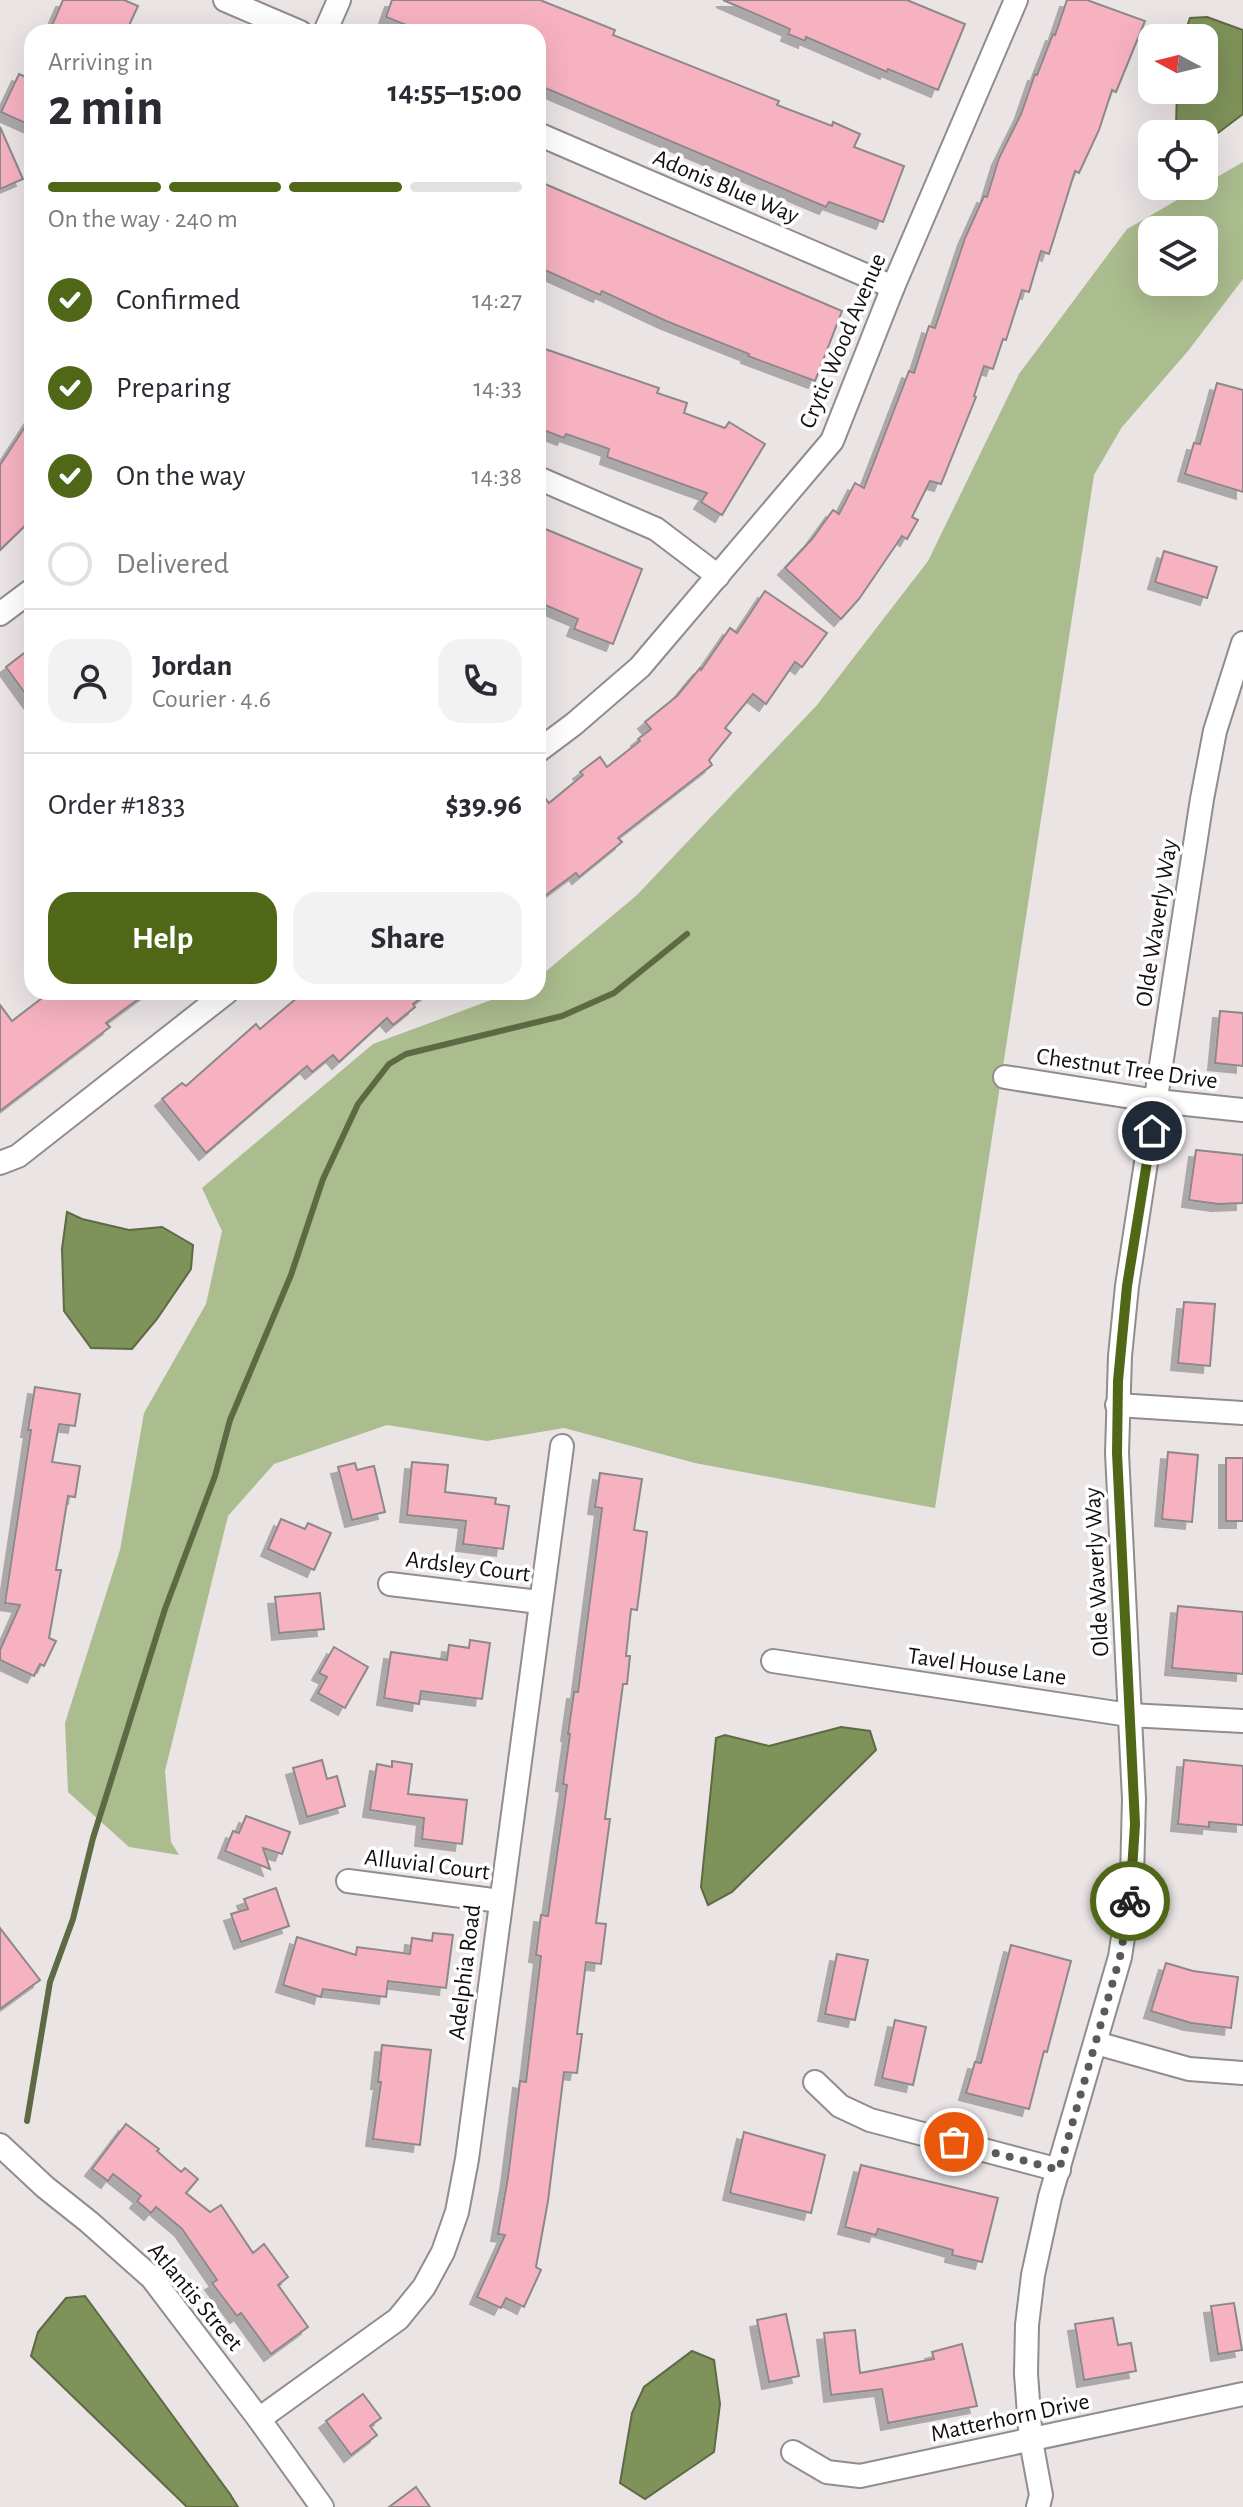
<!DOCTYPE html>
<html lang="en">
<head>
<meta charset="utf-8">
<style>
	:root { --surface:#fff; --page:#f2f2f3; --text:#2b2b33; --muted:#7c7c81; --line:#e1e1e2; --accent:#506717 }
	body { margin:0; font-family:"Alegreya Sans",sans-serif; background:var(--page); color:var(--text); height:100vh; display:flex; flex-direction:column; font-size:30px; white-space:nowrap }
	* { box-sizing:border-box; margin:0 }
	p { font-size:26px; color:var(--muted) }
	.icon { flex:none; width:44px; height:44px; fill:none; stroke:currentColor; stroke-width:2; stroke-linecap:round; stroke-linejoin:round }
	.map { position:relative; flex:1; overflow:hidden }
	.details { position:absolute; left:24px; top:24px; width:522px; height:976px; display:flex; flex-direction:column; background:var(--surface); border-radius:24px; box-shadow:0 8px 32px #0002 }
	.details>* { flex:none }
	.needle { width:52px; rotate:277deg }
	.buttons { position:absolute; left:1138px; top:24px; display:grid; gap:16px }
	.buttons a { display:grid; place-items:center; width:80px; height:80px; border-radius:16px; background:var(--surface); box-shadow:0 8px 32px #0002; font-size:40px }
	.pin { position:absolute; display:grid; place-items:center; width:68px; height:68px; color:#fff; margin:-34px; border:4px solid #fff; border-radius:50%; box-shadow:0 2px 8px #0007 }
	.courier { position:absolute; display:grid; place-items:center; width:80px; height:80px; margin:-40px; border:6px solid #506717; border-radius:50%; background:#fff; color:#222; box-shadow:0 2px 10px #0007 }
	.head em { font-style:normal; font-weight:700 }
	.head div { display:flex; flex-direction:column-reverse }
	.head { display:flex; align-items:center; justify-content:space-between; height:136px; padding:0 24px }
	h1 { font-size:52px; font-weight:700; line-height:60px }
	.bar { display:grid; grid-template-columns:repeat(4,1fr); gap:12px 8px; align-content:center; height:96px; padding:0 24px }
	.bar i { height:10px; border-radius:6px; background:var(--line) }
	.bar .selected { background:var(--accent) }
	.bar p { grid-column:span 4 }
	.line { display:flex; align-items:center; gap:20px; padding:0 24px; border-top:2px solid var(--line) }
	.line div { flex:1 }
	.round { display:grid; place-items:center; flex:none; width:84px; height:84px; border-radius:24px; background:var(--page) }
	ol { padding:0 24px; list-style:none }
	li { display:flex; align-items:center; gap:24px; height:88px }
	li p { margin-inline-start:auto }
	li .icon { padding:8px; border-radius:50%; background:var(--accent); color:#fff; stroke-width:4 }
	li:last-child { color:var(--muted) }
	li i { width:44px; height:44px; border:4px solid var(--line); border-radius:50% }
	.action { display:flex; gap:16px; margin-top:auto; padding:16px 24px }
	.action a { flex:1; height:92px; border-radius:24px; background:var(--accent); color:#fff; font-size:32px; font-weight:700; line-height:92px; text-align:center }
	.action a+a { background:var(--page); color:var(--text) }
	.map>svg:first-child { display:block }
	.green { fill:#abbc8e; fill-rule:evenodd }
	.water { fill:#7e925a; stroke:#5d6a43; stroke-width:2 }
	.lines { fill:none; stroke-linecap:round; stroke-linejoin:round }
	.stream { stroke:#5d6a43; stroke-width:6 }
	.building { fill:#f7b2c2; stroke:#8d8889; stroke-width:2; filter:url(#shadow) }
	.minor-casing { stroke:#928c8d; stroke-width:26 }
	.minor { stroke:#fff; stroke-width:22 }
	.done { stroke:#5c5959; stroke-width:8; stroke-dasharray:0 14.4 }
	.route { stroke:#506717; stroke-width:10 }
	.labels { text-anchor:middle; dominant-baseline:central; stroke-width:7; stroke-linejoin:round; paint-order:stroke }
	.street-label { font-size:24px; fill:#100e0e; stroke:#fff }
</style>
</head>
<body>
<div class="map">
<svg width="1243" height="2507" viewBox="0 0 1243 2507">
	<defs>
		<filter id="shadow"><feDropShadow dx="-7" dy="7" stdDeviation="0" flood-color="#0004"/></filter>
	</defs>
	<rect width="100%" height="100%" fill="#eae4e5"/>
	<path class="green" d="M1243,162V279L1188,351L1122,427L1094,475L935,1508L695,1463L564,1428L487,1441L387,1425L274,1464L228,1516L165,1771L171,1842L179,1855L129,1847L68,1792L65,1723L120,1550L144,1413L206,1304L222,1231L202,1188L373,1044L513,992H538V978L637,895L817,705L928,561L1019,374L1127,229ZM1152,230H1204V282H1152Z"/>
	<g class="water">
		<path d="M1207,17L1243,30V114L1218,133L1204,139V134H1181L1176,127L1177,90H1204V38H1183L1190,18Z"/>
		<path d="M67,1212L82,1219L129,1230L162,1227L193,1245L191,1269L157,1319L132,1349L91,1348L64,1311L62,1249Z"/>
		<path d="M841,1727L870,1731L876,1750L732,1892L708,1905L701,1887L716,1738L725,1735L769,1746Z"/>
		<path d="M85,2296L230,2494L238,2507H187L31,2356L38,2332L66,2298Z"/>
		<path d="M692,2351L714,2360L720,2404L714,2452L645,2499L620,2483L632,2413L644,2387Z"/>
	</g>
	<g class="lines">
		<path class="stream" d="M27,2121L50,1982L73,1919L93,1838L165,1609L215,1476L230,1420L291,1275L323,1179L358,1104L389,1064L406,1054L562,1016L614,993L687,934"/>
	</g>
	<g class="building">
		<path d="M63,0H124L138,6L126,32H49Z"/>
		<path d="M392,0H540L615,30L613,35L779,101L777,105L832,126L833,122L860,134L854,147L904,166L883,222L829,202L826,207L538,85V32H424L386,17Z"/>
		<path d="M723,0H907L965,24L938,90L888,69L887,72L806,37L805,41L788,34L790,29Z"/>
		<path d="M1067,0H1087L1145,21L1116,92L1112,90L1099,130L1079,173L1075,171L1049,254L1041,251L1029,292L1022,290L1006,340L1003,339L993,369L984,366L974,396L976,397L941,484L930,481L912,517L918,520L907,539L902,536L859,599L841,619L785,568L812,539L833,510L839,514L855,483L864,488L909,371L914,373L929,326L935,328L965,238L984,196L987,197L999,158L1021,114L1035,74L1037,75L1053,34L1055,35Z"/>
		<path d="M19,74L32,80V126L1,112Z"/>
		<path d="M0,127L23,179L0,189Z"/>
		<path d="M538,181L842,311L815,381L748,356L749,354L666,321L602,291L600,295L538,267Z"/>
		<path d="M545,349L659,388L657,393L687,403L684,413L725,428L729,422L765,444L722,515L701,502L707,493L607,457L609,449L566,434L564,438L538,428V355L542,357Z"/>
		<path d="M1217,383L1243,390V492L1185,474L1194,443L1200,444Z"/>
		<path d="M32,416V519L0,550V465Z"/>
		<path d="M538,526L642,569L613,644L574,629L578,619L538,602Z"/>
		<path d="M1164,551L1217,567L1207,598L1155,582Z"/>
		<path d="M765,591L827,633L802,667L795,662L766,704L753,694L725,728L731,733L709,760L712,765L618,838L622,842L579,877L576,873L538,901V789L549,803L583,775L580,772L600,757L607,767L640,741L638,739L651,729L645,722L677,696L700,668L701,670L730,628L737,633Z"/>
		<path d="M32,647V703L6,667Z"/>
		<path d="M50,992H148L106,1023L110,1027L0,1111V1005L12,1021Z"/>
		<path d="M304,992H429L413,1004L415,1007L393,1025L387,1018L339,1062L333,1055L312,1072L307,1066L206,1153L162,1099L182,1083L186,1086L256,1024L260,1029Z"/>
		<path d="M1220,1011L1243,1013V1066L1215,1063Z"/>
		<path d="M1196,1150L1243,1155V1203L1218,1204L1189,1200Z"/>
		<path d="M1184,1302L1215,1304L1210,1366L1178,1363Z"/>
		<path d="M35,1387L80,1394L75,1426L59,1424L52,1462L80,1466L75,1497L68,1496L56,1570H61L49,1638L56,1641L44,1666L40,1664L34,1676L0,1660V1650L20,1605L5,1603L31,1430H28Z"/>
		<path d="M1168,1452L1198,1455L1192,1522L1162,1519Z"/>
		<rect x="1226" y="1458" width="17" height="63"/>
		<path d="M412,1462L448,1465L445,1492L496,1498L495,1504L509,1506L503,1549L463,1544L466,1521L407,1515Z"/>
		<path d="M355,1463L357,1470L374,1466L385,1512L352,1520L338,1467Z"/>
		<path d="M600,1473L642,1479L634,1530L647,1532L637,1610L631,1609L626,1656H630L627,1684H623L605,1819H610L596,1923L606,1924L601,1964L586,1962L577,2034H582L577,2073L564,2072L548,2201L536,2267L541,2270L524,2307L506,2298L501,2308L477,2297L505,2235L498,2234L508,2177L520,2081L526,2082L541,1956L536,1955L541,1915L548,1916L567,1785L563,1784L570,1734H568L574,1692H578L602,1508L595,1507Z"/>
		<path d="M281,1519L305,1529L308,1523L331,1533L314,1570L268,1549Z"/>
		<path d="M320,1593L324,1629L279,1633L275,1597Z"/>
		<path d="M1178,1606L1243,1612V1674L1172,1668Z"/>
		<path d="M470,1640L490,1643L482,1699L421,1691L419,1704L384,1698L391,1652L447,1660L449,1645L469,1648Z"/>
		<path d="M334,1647L368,1667L345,1708L318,1693L327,1677L319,1673Z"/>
		<path d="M322,1760L327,1779L337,1776L345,1806L307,1817L293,1768Z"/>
		<path d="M1184,1760L1243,1766V1825L1209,1822V1827L1178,1824Z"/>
		<path d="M392,1761L412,1764L408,1794L467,1800L462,1844L422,1839L424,1818L370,1810L377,1764L392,1767Z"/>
		<path d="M246,1816L290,1832L282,1854L263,1848L270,1869L225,1851L233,1831L239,1833Z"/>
		<path d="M276,1888L289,1926L241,1942L231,1914L248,1909L244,1899Z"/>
		<path d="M0,1928L40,1980L0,2009Z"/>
		<path d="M433,1933L453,1935L446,1988L388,1981L386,1997L323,1989L321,1997L283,1985L297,1937L356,1955L357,1947L410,1954L412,1938L432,1941Z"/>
		<path d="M1011,1945L1071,1961L1047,2052L1044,2051L1029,2109L966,2093L975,2062L981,2063Z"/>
		<path d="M837,1954L868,1960L855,2020L825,2014Z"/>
		<path d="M1166,1963L1193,1971L1238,1977L1231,2028L1191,2023L1151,2011Z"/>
		<path d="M895,2020L926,2027L913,2085L882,2078Z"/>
		<path d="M382,2045L431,2050L420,2145L373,2139L381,2082H378Z"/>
		<path d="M126,2124L159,2149L157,2151L181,2172L185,2168L198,2179L186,2193L210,2212L221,2205L253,2253L264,2244L288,2277L278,2285L308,2327L271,2354L241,2313L237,2316L212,2283L217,2280L182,2229L156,2207L151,2213L137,2201L141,2196L113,2174L108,2181L92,2169Z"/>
		<path d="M744,2132L825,2155L811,2213L730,2193Z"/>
		<path d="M861,2165L998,2198L982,2262L952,2255L953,2250L878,2229L876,2235L845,2227Z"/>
		<path d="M1234,2303L1242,2350L1218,2354L1211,2306Z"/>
		<path d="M786,2314L799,2376L769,2382L757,2320Z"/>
		<path d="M1113,2318L1118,2345L1131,2343L1136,2371L1084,2380L1075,2324Z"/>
		<path d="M855,2330L860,2373L934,2359L932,2352L962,2344L977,2406L888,2423L882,2389L831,2395L824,2333Z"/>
		<path d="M363,2394L381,2418L370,2426L377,2435L351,2455L326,2421Z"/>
		<path d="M416,2487L430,2507H389Z"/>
	</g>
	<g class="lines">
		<defs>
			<g id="minor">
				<path d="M225,0L300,32"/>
				<path d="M325,32L339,0"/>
				<path d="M538,134L893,287"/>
				<path d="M538,478L656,529L718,576"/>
				<path d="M0,614L32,590"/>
				<path d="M538,751L574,724L640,667L832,441L893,287L1016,0"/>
				<path d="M1005,1077L1157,1101L1243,1110"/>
				<path d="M0,1163L18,1156L227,992"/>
				<path d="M1117,1405L1243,1413"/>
				<path d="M390,1584L539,1602"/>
				<path d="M773,1661L1129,1715L1243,1721"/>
				<path d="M348,1881L500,1901"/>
				<path d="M1096,2043L1189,2069L1243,2073"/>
				<path d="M815,2082L840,2106L870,2120L1059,2170"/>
				<path d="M0,2145L45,2187L89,2222L152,2278L259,2419L322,2507"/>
				<path d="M259,2419L398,2319L424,2287L443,2252L457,2212L467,2159L562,1446"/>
				<path d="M793,2452L827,2472L860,2476L1243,2394"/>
				<path d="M1038,2507L1041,2495L1031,2441L1026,2374L1027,2325L1033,2275L1050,2197L1120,1957L1132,1878L1134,1799L1117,1453L1120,1356L1127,1286L1202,799L1215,731L1243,643"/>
			</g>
		</defs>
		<use href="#minor" class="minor-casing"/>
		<use href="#minor" class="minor"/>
	</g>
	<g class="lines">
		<path class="done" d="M954,2142L1059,2170L1120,1957L1130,1901"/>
		<path class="route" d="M1130,1901L1135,1824L1117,1453L1118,1381L1127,1286L1152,1131"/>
	</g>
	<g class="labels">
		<g class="street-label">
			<text transform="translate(726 187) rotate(23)">Adonis Blue Way</text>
			<text transform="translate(843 341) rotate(-67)">Crytic Wood Avenue</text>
			<text transform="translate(1157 923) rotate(-81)">Olde Waverly Way</text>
			<text transform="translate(1127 1069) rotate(8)">Chestnut Tree Drive</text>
			<text transform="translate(468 1567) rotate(7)">Ardsley Court</text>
			<text transform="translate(1097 1572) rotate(-93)">Olde Waverly Way</text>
			<text transform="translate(987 1667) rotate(8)">Tavel House Lane</text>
			<text transform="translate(427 1865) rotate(7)">Alluvial Court</text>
			<text transform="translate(465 1972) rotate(-83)">Adelphia Road</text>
			<text transform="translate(195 2297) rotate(50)">Atlantis Street</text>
			<text transform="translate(1010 2418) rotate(-12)">Matterhorn Drive</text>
		</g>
	</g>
</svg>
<div class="buttons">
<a><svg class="needle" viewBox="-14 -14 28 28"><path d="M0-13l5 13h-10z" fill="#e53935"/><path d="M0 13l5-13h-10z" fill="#7c7c81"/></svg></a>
<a><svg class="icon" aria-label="locate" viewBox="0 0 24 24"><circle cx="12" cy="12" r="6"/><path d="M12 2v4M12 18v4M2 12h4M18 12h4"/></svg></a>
<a><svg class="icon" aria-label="layers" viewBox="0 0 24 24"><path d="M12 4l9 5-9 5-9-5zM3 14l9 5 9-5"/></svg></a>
</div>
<div class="pin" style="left:954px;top:2142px;background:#ea580c"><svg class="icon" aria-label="bag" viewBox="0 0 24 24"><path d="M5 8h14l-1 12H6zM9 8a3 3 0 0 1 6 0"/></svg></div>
<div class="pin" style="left:1152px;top:1131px;background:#1f2937"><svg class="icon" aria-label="home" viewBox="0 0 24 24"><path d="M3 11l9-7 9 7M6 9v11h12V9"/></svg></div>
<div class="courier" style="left:1130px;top:1901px"><svg class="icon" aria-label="bike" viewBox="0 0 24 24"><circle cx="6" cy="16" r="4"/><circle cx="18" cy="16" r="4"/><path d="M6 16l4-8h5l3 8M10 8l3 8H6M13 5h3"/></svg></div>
<section class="details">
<div class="head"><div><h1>2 min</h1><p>Arriving in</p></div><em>14:55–15:00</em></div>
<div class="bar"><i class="selected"></i><i class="selected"></i><i class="selected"></i><i></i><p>On the way · 240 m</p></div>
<ol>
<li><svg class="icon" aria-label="check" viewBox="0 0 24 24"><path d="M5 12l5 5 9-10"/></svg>Confirmed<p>14:27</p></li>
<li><svg class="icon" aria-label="check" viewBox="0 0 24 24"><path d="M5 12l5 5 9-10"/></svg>Preparing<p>14:33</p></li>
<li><svg class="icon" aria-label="check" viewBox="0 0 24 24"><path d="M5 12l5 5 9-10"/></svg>On the way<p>14:38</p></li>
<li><i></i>Delivered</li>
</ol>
<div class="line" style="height:144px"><a class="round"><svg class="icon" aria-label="person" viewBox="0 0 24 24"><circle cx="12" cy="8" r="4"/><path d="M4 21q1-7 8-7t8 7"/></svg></a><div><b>Jordan</b><p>Courier · 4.6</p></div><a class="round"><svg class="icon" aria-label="phone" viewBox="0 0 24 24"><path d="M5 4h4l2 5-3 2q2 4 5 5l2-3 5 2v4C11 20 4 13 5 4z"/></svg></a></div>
<div class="line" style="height:104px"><div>Order #1833</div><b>$39.96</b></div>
<div class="action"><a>Help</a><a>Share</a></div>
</section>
</div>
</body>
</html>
